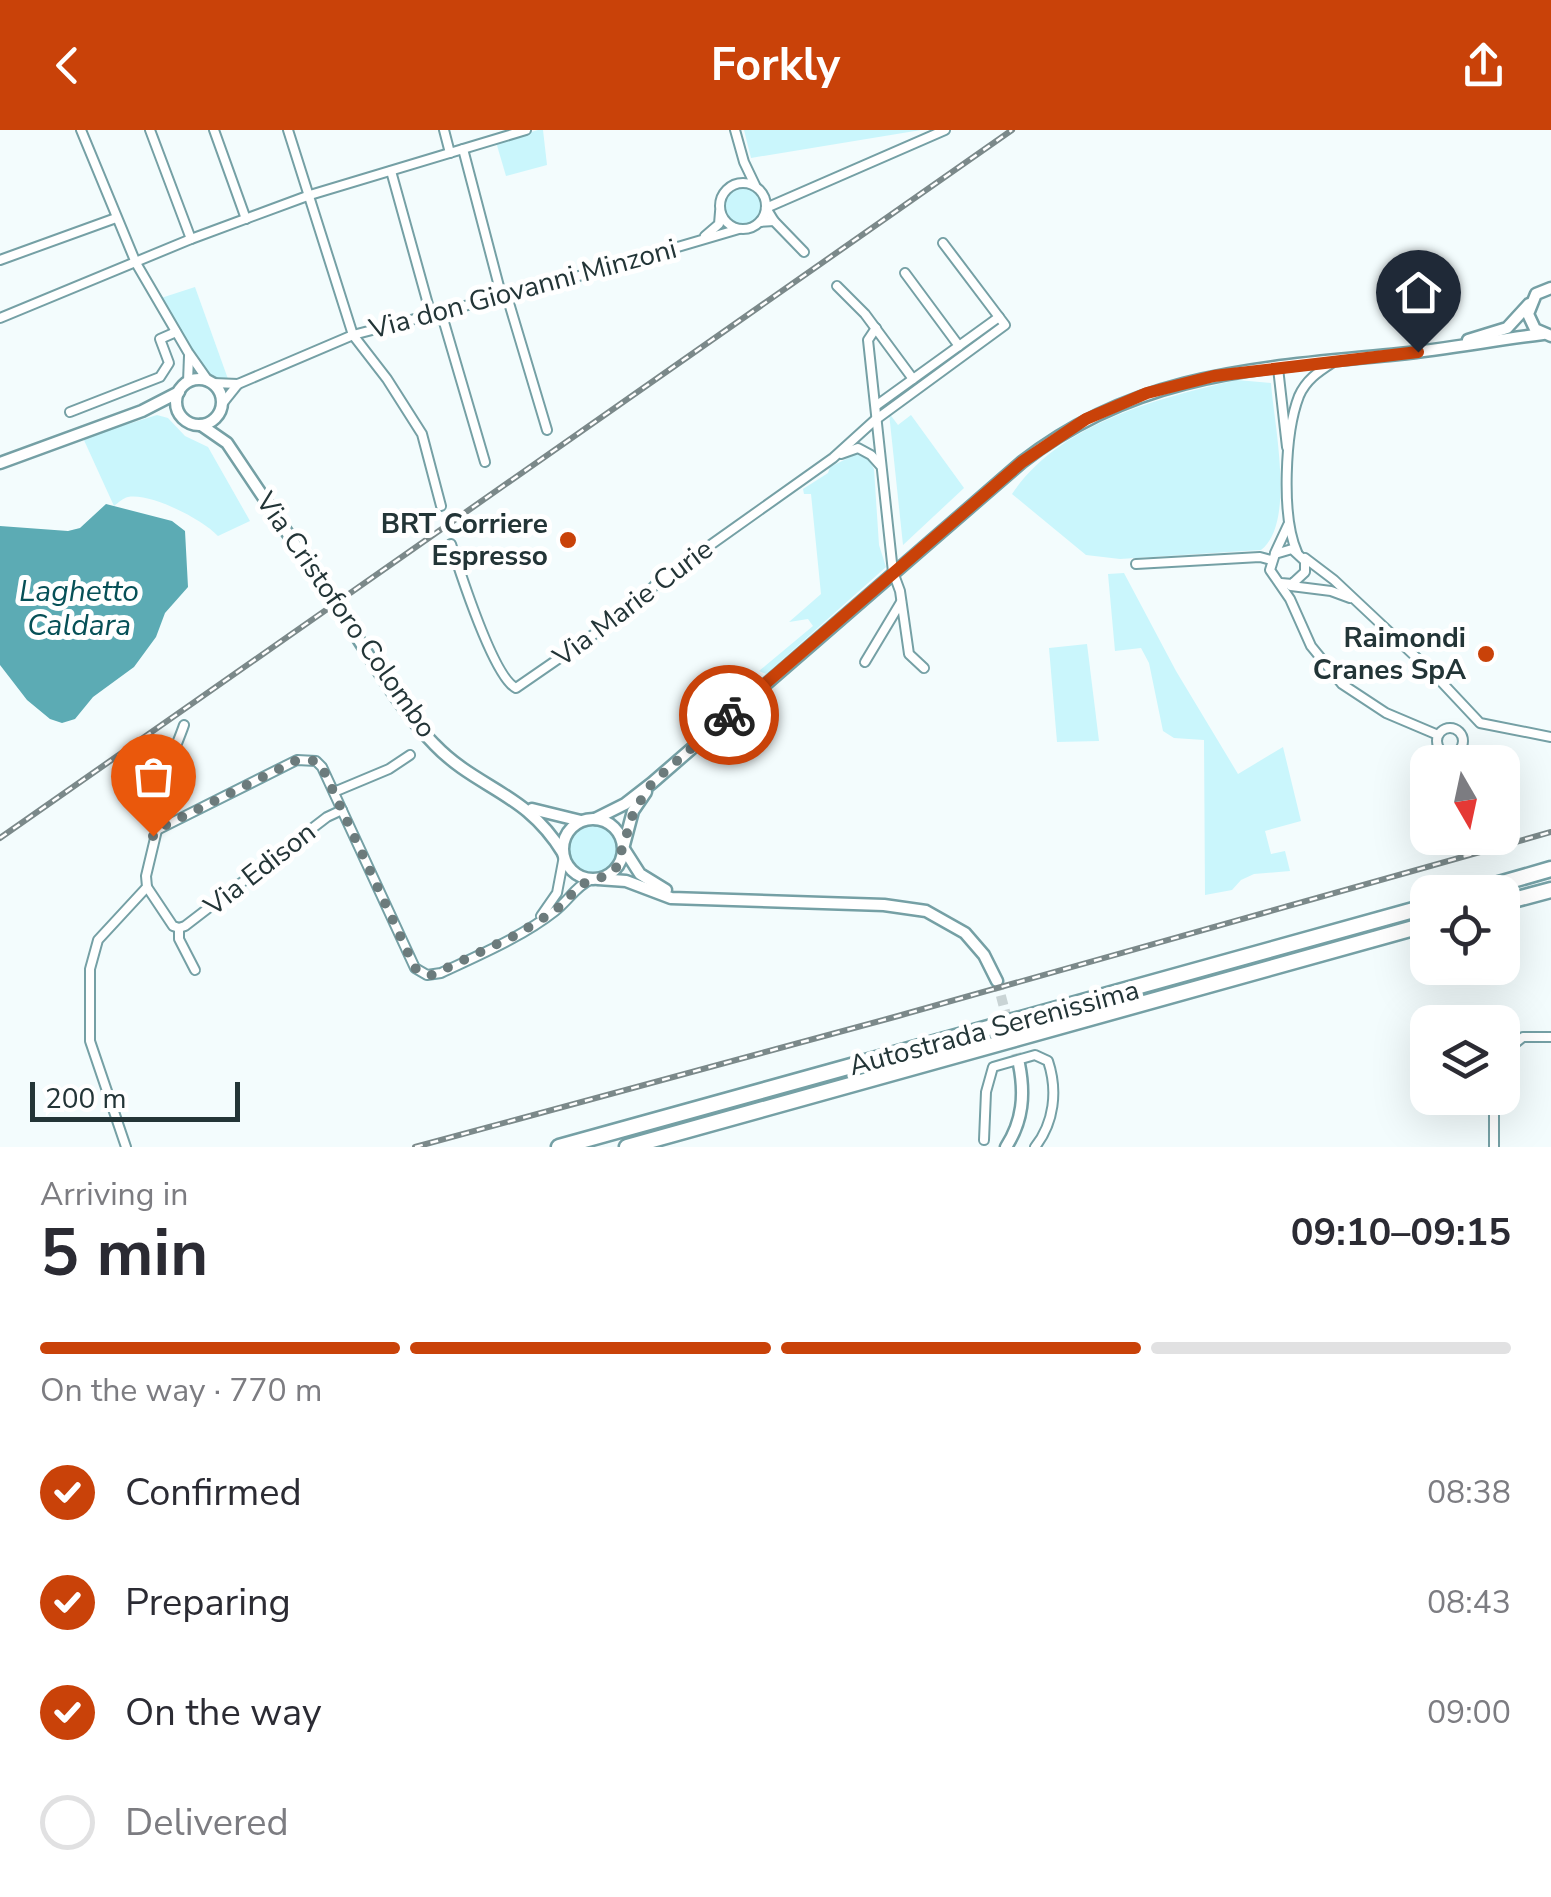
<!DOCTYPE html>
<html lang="en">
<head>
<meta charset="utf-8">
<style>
	:root { --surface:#fff; --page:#f2f2f3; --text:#2b2b33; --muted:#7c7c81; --line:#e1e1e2; --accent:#c94209 }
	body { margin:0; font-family:"Nunito Sans",sans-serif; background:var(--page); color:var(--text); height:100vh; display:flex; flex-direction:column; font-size:38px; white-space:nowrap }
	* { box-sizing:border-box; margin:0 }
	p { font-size:32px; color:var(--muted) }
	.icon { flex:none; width:55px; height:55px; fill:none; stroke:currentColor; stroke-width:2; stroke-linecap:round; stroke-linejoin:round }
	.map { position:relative; height:1017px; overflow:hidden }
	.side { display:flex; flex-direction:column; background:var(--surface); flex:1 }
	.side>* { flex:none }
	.needle { width:65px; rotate:171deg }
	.fabs { position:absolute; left:1410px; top:615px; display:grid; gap:20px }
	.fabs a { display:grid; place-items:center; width:110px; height:110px; border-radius:20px; background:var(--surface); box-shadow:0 10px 40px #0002; font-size:50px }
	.scale { position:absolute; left:30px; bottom:25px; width:210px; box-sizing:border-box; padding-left:10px; border:5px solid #233537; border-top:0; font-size:28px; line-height:35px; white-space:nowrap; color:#233537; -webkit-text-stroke:8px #fff; paint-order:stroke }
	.pin { position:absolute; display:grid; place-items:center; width:85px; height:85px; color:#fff; margin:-102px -42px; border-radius:50% 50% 50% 0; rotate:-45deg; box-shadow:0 0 10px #0007 }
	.pin .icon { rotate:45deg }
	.courier { position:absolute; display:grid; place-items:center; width:100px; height:100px; margin:-50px; border:8px solid #c94209; border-radius:50%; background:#fff; color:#222; box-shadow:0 2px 12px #0007 }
	.summary em { font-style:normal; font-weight:700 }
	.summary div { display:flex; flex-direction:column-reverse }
	.summary { display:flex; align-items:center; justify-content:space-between; height:170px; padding:0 40px }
	h1 { font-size:65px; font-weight:700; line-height:75px }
	.bar { display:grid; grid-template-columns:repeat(4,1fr); gap:15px 10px; align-content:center; height:120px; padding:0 40px }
	.bar i { height:12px; border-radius:8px; background:var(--line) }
	.bar .active { background:var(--accent) }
	.bar p { grid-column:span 4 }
	ol { padding:0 40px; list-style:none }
	li { display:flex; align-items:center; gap:30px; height:110px }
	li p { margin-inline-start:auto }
	li .icon { padding:10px; border-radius:50%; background:var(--accent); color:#fff; stroke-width:4 }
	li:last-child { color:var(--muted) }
	li i { width:55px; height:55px; border:5px solid var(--line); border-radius:50% }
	header { display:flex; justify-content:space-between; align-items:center; height:130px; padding:0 40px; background:var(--accent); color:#fff; font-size:45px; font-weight:700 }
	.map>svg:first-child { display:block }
	.green { fill:#caf6fc }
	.water { fill:#5cabb4 }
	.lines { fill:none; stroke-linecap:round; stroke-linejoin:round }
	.secondary-tunnel { stroke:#c9d4d5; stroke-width:10; stroke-dasharray:10 5; stroke-linecap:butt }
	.street-casing { stroke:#75a0a5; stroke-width:12 }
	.secondary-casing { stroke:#75a0a5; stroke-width:15 }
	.highway-casing { stroke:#75a0a5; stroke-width:19 }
	.street { stroke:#fff; stroke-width:8 }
	.secondary { stroke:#fff; stroke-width:10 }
	.highway { stroke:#fff; stroke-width:14 }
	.rail-casing { stroke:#7b898a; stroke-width:6 }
	.rail { stroke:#fff; stroke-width:2.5; stroke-dasharray:8; stroke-linecap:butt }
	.secondary-bridge-casing { stroke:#75a0a5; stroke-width:15; stroke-linecap:butt }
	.secondary-bridge { stroke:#fff; stroke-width:10 }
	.done { stroke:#6c7b7c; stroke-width:10; stroke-dasharray:0 18 }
	.route { stroke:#c94209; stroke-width:12 }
	.poi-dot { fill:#c94209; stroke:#fff; stroke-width:4 }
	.labels { text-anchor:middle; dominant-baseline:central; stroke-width:10; stroke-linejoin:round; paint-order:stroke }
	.street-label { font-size:28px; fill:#233537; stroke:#fff }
	.poi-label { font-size:28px; font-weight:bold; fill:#233537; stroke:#fff; text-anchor:end }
	.water-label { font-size:30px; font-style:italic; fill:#065057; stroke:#fff }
</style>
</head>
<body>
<header><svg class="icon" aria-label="back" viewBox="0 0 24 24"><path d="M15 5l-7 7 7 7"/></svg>Forkly<svg class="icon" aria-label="share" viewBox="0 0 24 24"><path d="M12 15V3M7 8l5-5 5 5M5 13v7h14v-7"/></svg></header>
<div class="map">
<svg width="1551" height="1017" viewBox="0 0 1551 1017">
	<rect width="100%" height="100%" fill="#f3fcfd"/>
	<g class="green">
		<path d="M538,0H543L547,35L506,46L496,12Z"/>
		<path d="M744,0H921L751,28Z"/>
		<circle cx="743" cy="76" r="18"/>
		<path d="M195,157L228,249L227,252L212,250L201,240L158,169Z"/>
		<path d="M1237,250L1271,253C1274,294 1296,393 1261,420L1120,429L1086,425L1012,364C1060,293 1158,268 1237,250Z"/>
		<path d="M889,283L898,295L911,285L964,358L903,415Z"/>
		<path d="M157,285L168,288L185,306L208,317L250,391L218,406C202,389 151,363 128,367C123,368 118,373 114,376L83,308Z"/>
		<path d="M856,324L868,328L874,339L879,415L886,437L766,544L759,541L813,496L808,489L789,492L821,464L811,364H804L803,359L828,343L830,337Z"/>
		<path d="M1124,443L1176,541L1238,644L1283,617L1301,691L1265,701L1271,724L1285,721L1290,741L1254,744L1241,750L1232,760L1205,765L1204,610L1174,608L1163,601L1149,533L1141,518L1115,521L1108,444Z"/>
		<path d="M1087,514L1099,611L1057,612L1049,518Z"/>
		<circle cx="593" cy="719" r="26"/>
	</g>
	<path class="water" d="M106,374L172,391L185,401L188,457L165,483L156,507L134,537L93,567L75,589L62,593L50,589L27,570L0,535V396L68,401L80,398Z"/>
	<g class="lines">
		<path class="secondary-tunnel" d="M997,851L1019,934"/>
		<defs>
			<g id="street">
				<path d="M81,0L136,133L188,222L209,252"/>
				<path d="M150,0L191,109"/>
				<path d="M214,0L246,89"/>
				<path d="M288,0L353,205L387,249L422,304L441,376"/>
				<path d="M444,0L450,23"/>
				<path d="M735,0L744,32L755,55"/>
				<path d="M463,19L501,164"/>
				<path d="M391,41L431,185"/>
				<circle cx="743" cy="76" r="23"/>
				<path d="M774,91L804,122"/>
				<path d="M760,92L774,91L766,78L945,0"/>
				<path d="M705,106L719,94L720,82"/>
				<path d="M0,130L116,88"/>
				<path d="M905,143L959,216"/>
				<path d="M837,156L865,184L913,249"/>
				<path d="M506,163L547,300"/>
				<path d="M441,182L485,332"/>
				<path d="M0,188L191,109L310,65L526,0"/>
				<path d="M876,198L868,210L893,442L900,461L909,524L924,538"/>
				<path d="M1278,238L1287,317"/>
				<path d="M188,252L189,226"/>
				<path d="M213,253L238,254L353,205L572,148L739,99"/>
				<path d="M222,274L238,254"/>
				<path d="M877,275L999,187"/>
				<path d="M70,282L160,247L169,233L160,209L176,202"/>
				<path d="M878,288L1005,195L943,113"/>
				<path d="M841,324L858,318L871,325L880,335"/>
				<path d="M451,414C460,442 494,548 516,558L632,478L657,453L833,328L876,289"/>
				<path d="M1297,422C1281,386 1285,302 1299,266C1306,250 1318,242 1332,233"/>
				<path d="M1275,423L1288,395"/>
				<path d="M1305,428L1334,450L1434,544L1480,593L1551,607"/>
				<path d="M1136,434L1260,427L1271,430"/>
				<path d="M1281,453L1292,454L1305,442V431L1292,419L1275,424L1270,440L1290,469L1311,516L1342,554L1386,583L1438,605"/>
				<path d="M1291,456L1331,461L1350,468"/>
				<path d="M865,532L901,472"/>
				<circle cx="1450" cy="611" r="13"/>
				<path d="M334,662L389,639L410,625"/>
				<path d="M157,700L297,630L316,631L322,637L415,838L427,845L441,843C479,825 522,807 555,781C569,770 576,756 592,749"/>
				<path d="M147,757L173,796L179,798V809L195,840"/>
				<path d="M541,786L557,763L564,726"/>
				<path d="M179,798L185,796L327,687L342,680"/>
				<path d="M1502,924L1523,907H1551"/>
				<path d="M984,1010L986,962L993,937L1035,925L1048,931C1058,961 1054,993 1035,1017"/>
				<path d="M126,1017L90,911V839L98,810L147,757L146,746L157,700C147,678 176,619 184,595"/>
				<path d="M1494,1017V968"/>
			</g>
			<g id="secondary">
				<path d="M1551,158L1536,164L1528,184L1535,199L1551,206"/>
				<path d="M1468,210L1507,198L1529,174"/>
				<circle cx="199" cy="272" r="23"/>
				<path d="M201,295L227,313L327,462"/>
				<path d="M0,333L142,281L179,262"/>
				<path d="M344,487C372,529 398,578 434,614C478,660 525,661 563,723"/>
				<path d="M532,679L581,691"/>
				<circle cx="593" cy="719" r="30"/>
				<path d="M595,689L625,674L652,653L1022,332C1137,242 1260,238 1399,224C1447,219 1495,210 1543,204"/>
				<path d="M624,715L633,681L646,662"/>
				<path d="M624,719L640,744L666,760"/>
				<path d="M598,749L626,751L671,768L884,775L926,781L965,803L984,825L997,851"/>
				<path d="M1006,1017C1023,991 1025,964 1019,934"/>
			</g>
			<g id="highway">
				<path d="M1471,762L1551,739"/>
				<path d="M1502,773L1551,760"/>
				<path d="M559,1017L1428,776"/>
				<path d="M627,1017L1428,794"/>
			</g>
		</defs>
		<use href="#street" class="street-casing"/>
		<use href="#secondary" class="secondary-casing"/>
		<use href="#highway" class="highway-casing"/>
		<use href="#street" class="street"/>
		<use href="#secondary" class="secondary"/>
		<use href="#highway" class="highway"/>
		<defs>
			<g id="rail">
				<path d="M0,708L1012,0"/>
				<path d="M415,1017L898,886L1551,702"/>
			</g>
		</defs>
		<use href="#rail" class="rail-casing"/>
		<use href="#rail" class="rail"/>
		<defs>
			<path id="secondary-bridge" d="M327,462L344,487"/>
		</defs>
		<use href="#secondary-bridge" class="secondary-bridge-casing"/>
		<use href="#secondary-bridge" class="secondary-bridge"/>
	</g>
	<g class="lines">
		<path class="done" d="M153,706L156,700L297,630L316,631L322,637L415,838L422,844L432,845L518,804L556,780L582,754L608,745L616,738L634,681L652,653L729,585"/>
		<path class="route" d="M729,585L1022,332L1086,289L1147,263L1214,246L1418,222"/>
	</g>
	<g class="poi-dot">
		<circle cx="568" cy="410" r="10"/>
		<circle cx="1486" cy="524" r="10"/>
	</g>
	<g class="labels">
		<g class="street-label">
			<text transform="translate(523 159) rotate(-15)">Via don Giovanni Minzoni</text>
			<text transform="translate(633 473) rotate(-37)">Via Marie Curie</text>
			<text transform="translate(346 485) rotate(55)">Via Cristoforo Colombo</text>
			<text transform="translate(260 739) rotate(-38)">Via Edison</text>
			<text transform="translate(994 898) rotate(-15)">Autostrada Serenissima</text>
		</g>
		<g class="poi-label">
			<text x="548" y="394">BRT Corriere<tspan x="548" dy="32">Espresso</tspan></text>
			<text x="1466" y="508">Raimondi<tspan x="1466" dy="32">Cranes SpA</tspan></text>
		</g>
		<g class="water-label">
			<text x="79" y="461">Laghetto<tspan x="79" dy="34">Caldara</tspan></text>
		</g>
	</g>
</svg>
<div class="fabs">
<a><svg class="needle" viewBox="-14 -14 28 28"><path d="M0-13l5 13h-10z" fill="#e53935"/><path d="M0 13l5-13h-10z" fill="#7c7c81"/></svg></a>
<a><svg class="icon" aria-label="locate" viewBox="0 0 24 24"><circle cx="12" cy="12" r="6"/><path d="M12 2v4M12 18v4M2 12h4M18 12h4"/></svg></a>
<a><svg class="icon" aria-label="layers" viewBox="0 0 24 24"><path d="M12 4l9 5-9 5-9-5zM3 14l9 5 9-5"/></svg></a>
</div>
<div class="scale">200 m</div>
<div class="pin" style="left:153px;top:706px;background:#ea580c"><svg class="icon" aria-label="bag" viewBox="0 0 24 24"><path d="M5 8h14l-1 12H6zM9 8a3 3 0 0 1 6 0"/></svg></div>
<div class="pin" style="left:1418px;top:222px;background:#1f2937"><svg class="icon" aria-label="home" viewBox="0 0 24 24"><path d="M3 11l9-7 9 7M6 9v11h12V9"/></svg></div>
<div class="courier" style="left:729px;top:585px"><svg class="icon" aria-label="bike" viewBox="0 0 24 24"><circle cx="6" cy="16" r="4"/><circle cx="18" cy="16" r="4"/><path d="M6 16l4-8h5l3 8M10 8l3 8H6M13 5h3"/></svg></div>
</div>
<section class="side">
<div class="summary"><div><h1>5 min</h1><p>Arriving in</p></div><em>09:10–09:15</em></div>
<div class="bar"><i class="active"></i><i class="active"></i><i class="active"></i><i></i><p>On the way · 770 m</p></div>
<ol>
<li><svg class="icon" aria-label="check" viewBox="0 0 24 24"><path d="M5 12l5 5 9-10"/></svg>Confirmed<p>08:38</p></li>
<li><svg class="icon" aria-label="check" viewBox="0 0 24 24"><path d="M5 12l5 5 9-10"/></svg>Preparing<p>08:43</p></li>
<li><svg class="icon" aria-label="check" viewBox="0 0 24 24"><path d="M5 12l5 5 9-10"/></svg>On the way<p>09:00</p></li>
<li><i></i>Delivered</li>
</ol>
</section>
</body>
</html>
